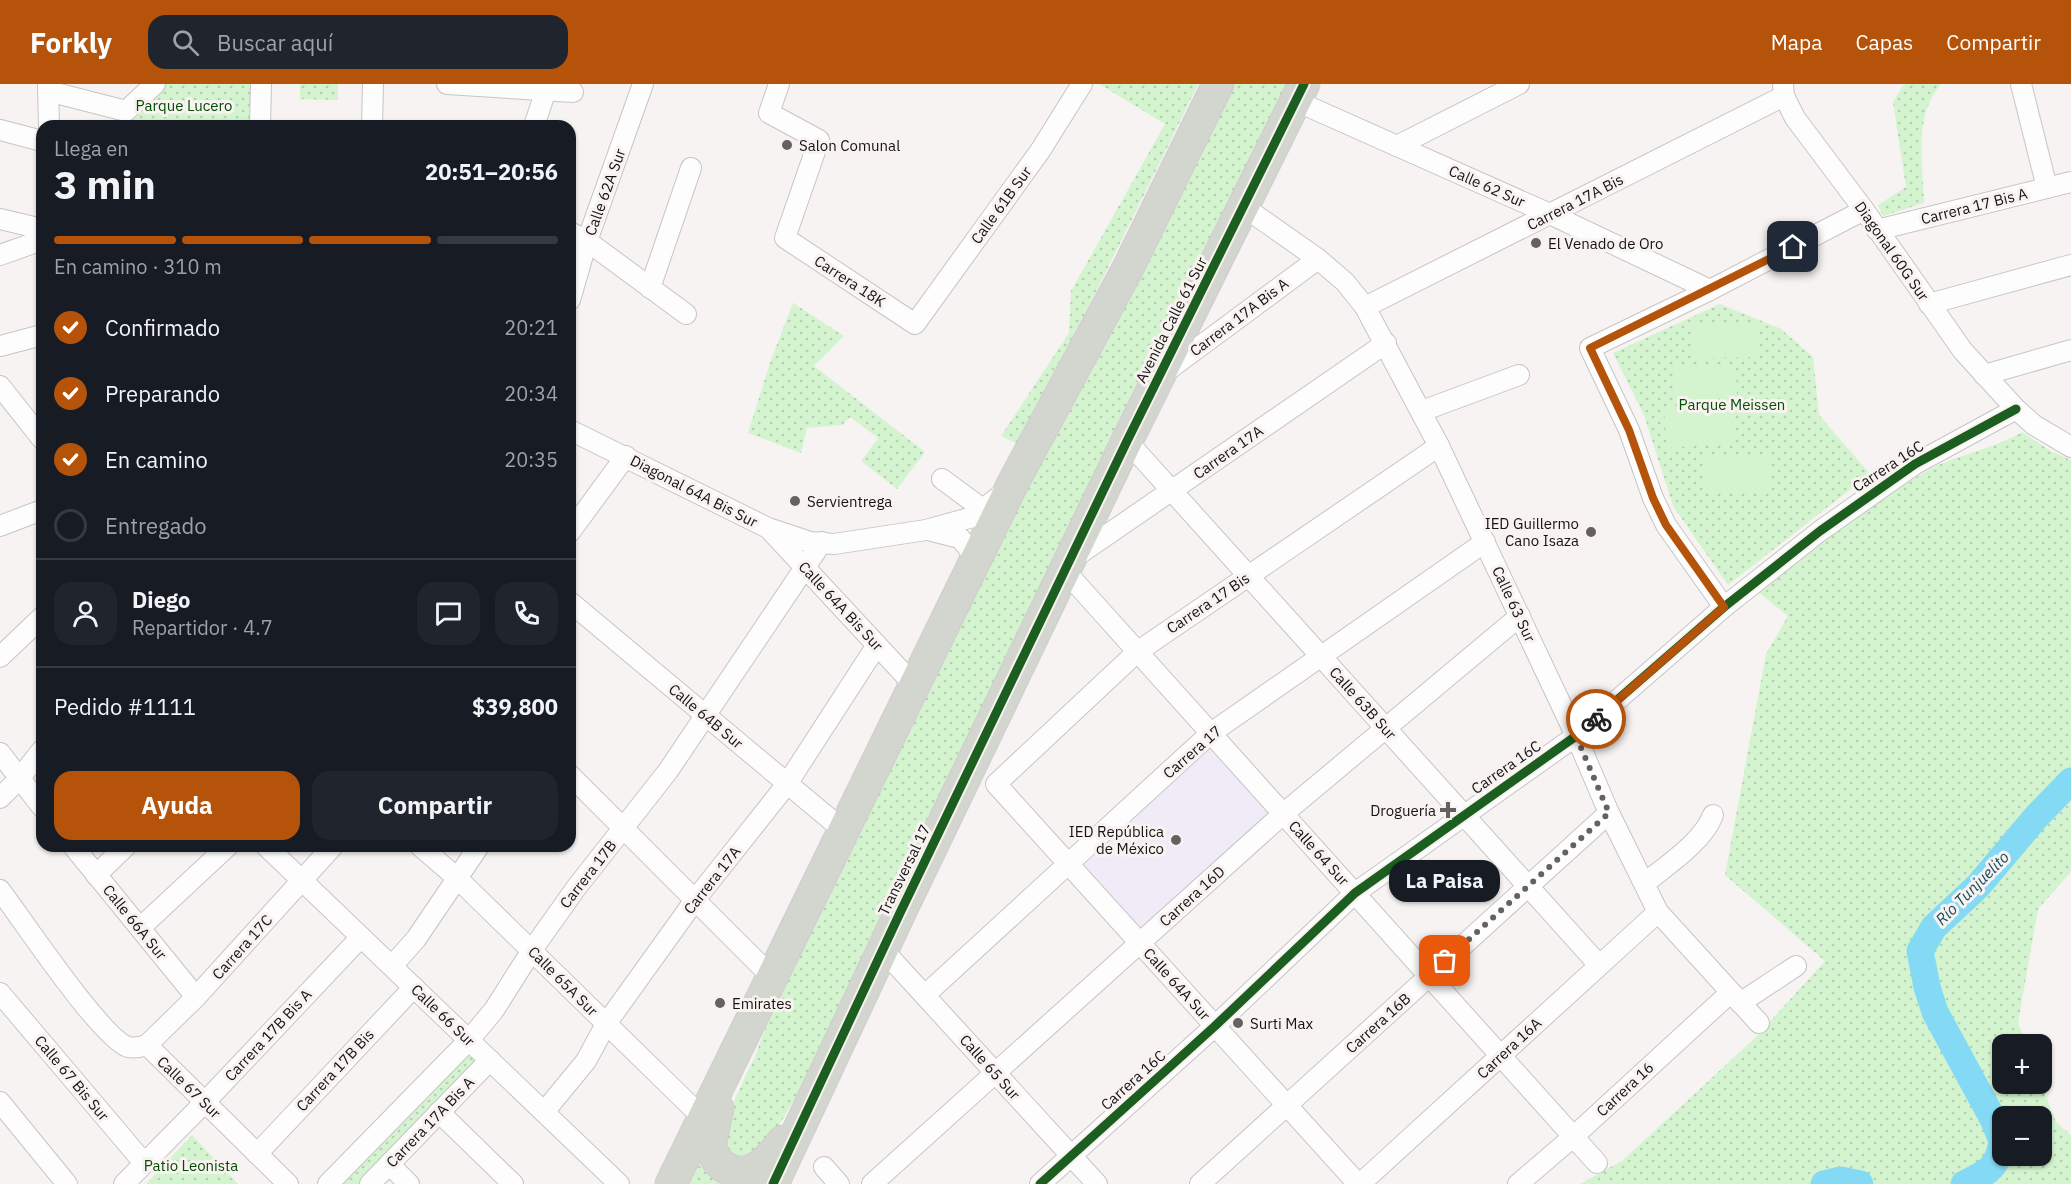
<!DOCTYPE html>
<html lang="es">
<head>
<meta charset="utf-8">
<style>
	:root { --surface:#171b24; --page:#20242c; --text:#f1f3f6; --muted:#9ea1a6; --line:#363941; --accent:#b45309 }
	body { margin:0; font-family:"IBM Plex Sans",sans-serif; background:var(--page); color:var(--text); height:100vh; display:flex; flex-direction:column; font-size:22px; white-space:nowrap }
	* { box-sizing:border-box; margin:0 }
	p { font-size:20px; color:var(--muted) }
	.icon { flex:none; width:33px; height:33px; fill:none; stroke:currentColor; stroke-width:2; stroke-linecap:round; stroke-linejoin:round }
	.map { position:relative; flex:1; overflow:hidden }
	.drawer { position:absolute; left:36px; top:36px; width:540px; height:732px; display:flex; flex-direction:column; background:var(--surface); border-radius:18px; box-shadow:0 2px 4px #0004 }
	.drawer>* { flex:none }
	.tools { position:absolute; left:1992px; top:950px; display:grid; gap:12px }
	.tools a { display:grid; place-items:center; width:60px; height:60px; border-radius:12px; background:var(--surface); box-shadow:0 2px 4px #0004; font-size:30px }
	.pin { position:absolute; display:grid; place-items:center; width:51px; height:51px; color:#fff; margin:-26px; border-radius:12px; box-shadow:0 3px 9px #0006 }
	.courier { position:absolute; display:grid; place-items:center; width:60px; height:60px; margin:-30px; border:4px solid #b45309; border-radius:50%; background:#fff; color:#222; box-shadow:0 2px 8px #0007 }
	.bubble { position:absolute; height:42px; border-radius:18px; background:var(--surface); box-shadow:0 2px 4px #0004; font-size:20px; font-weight:700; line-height:42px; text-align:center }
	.summary em { font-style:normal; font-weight:700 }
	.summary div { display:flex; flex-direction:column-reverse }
	.summary { display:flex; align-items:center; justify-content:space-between; height:102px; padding:0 18px }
	h1 { font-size:39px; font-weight:700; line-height:45px }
	.bar { display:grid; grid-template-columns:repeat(4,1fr); gap:9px 6px; align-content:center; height:72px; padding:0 18px }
	.bar i { height:8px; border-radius:4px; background:var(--line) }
	.bar .on { background:var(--accent) }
	.bar p { grid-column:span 4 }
	.line { display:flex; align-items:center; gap:15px; padding:0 18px; border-top:2px solid var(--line) }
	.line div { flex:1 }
	.round { display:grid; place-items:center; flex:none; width:63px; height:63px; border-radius:18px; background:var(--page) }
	ol { padding:0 18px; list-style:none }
	li { display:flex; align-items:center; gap:18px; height:66px }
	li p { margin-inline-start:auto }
	li .icon { padding:6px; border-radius:50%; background:var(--accent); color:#fff; stroke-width:4 }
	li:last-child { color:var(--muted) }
	li i { width:33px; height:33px; border:3px solid var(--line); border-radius:50% }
	.primary-button { display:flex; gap:12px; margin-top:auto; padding:12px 18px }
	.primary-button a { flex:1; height:69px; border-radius:18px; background:var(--accent); color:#fff; font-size:24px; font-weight:700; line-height:69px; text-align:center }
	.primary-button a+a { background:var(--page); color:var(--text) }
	header { display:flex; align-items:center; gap:36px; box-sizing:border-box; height:84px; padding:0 30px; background:var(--accent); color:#fff }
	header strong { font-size:28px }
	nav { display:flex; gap:33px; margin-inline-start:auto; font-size:21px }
	.search { width:420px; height:54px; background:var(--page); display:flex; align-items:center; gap:15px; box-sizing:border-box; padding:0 21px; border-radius:18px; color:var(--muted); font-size:22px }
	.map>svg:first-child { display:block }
	.education { fill:#efecf8 }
	.green { fill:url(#green-dots); fill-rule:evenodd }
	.pitch { fill:#d4f4cf }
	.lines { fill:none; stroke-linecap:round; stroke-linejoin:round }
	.river { stroke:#84daf4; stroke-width:27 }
	.minor-casing { stroke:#c7c5c4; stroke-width:22 }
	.highway-casing { stroke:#d2d0cf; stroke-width:33 }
	.minor { stroke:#fefdfd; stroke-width:20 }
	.highway { stroke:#d3d6ce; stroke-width:30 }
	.cycleway-casing { stroke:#f8f2f0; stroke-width:13 }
	.cycleway { stroke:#1b5e20; stroke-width:9 }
	.done { stroke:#646160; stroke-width:6; stroke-dasharray:0 10.8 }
	.route { stroke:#b45309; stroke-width:8 }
	.poi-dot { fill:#646160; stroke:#f8f2f0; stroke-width:2 }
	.labels { text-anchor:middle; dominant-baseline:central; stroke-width:6; stroke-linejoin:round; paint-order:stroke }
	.park-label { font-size:15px; fill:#034d04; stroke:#f8f2f0 }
	.poi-label { font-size:15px; fill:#151312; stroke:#f8f2f0; text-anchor:start }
	.street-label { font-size:15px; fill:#151312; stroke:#f8f2f0 }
	.water-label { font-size:16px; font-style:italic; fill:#1a4e5e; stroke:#f8f2f0 }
</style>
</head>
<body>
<header>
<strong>Forkly</strong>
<div class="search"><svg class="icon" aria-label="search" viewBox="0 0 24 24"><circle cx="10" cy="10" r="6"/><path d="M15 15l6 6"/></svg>Buscar aquí</div>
<nav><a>Mapa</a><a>Capas</a><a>Compartir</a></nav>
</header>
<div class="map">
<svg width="2071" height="1100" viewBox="0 0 2071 1100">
	<defs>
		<pattern id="green-dots" width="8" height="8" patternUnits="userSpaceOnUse" patternTransform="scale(1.5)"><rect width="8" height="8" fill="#d4f4cf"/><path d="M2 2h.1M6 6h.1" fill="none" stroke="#b5d0b1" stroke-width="1.8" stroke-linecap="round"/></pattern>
	</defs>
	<rect width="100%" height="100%" fill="#f6f3f2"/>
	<path class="education" d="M1210,665L1270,730L1142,848L1082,783Z"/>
	<g class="green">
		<path d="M151,0H252V42H116Z"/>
		<path d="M300,0H338V16L300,15Z"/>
		<path d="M1099,0H1198C1140,121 1079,240 1020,361L1001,352L1069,249L1071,207L1165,40Z"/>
		<path d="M1231,0H1292L822,976L803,1001L768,1060L744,1078L724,1065L728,1030L756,970L773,923L891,672Z"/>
		<path d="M1904,0H1941C1913,32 1923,79 1924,119L1883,132L1878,121L1906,103L1893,18Z"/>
		<path d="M793,219L844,252L814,282L925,368L897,405L861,377L878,354L850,333L842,341L807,344L801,369L748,349L771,276Z"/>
		<path d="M1720,220L1781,245L1813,273L1819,331L1870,390L1728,501L1673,422L1644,331L1613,269Z"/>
		<path d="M2022,348L2052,368L2071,376V788L2038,825L2018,939L2027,960H2002V999H2041L2056,1038L2071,1051V1100H1580L1622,1077L1756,953L1825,877L1725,791L1766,570L1788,532L1758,508C1812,466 1865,421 1925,388C1956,370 1992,366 2022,348ZM2002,1032H2042V1071H2002Z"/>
		<path d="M466,969L478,980L361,1100H338Z"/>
		<path d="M192,1051L238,1100H146Z"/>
		<path d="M696,1076L709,1092L722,1100H684Z"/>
	</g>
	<g class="pitch">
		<path d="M1757,241L1758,273L1692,274L1691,242Z"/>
		<path d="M1736,281L1737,314L1674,316L1673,283Z"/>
		<path d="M1731,321L1734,359L1667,364L1664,326Z"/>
		<path d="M1770,372L1771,406L1706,408V373Z"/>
	</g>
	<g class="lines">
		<g class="river">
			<path d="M2002,1057L1993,1035L1935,928L1927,903L1920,867L1934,843L1978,802L2037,732L2071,697"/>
			<path d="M1824,1100L1841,1096L1860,1100"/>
			<path d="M1964,1100C1988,1088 1997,1085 2002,1058"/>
		</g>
		<defs>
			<g id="minor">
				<path d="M48,0L49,42"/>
				<path d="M447,0L573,8"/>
				<path d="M779,0L769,29L819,56L785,154L915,240L1040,67L1082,0"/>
				<path d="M1783,0L1784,12L1795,34L1864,126L1963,267L2016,325L2034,341L2071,363"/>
				<path d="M2021,0L2047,104"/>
				<path d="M48,7L126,27L155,0"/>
				<path d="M1296,17L1550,130L1710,206"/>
				<path d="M260,42L261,0"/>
				<path d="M372,42L373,0"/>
				<path d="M534,42L546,6"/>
				<path d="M0,46L42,57"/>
				<path d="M1397,62L1519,0"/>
				<path d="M1244,123L1318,175L1345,198L1365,223L1439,362L1576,652L1609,729L1658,828L1759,939"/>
				<path d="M0,135L42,145"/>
				<path d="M1877,146L2071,98"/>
				<path d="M570,148L587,157L686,230"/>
				<path d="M0,171L42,156"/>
				<path d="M650,204L691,84"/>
				<path d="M570,216L587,157L643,0"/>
				<path d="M1929,220L2071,181"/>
				<path d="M1365,223L1784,12"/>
				<path d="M0,262L42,251"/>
				<path d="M1164,289L1318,175"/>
				<path d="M1984,291L2071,266"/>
				<path d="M0,302L42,355"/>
				<path d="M1422,327L1519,291"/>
				<path d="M570,346L768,444L810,458L834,460L926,446L973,433L1002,410"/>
				<path d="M1127,357L1599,881"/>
				<path d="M942,395L984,426"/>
				<path d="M0,442L42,426"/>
				<path d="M771,447L914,601"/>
				<path d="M932,447L960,454L976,474"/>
				<path d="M570,448L626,372"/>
				<path d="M1072,475L1386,259"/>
				<path d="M1065,487L1597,1079"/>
				<path d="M570,518L843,746"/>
				<path d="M1724,523L1666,441L1653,414L1629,346L1590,264L1710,206L1864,126"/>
				<path d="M0,573L42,533"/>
				<path d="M0,669L42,723"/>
				<path d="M570,691L772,893"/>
				<path d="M0,714L19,695L42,666"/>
				<path d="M73,762L196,913"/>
				<path d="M266,762L619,1100"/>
				<path d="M420,762L457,794L703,1034"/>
				<path d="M96,791L126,762"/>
				<path d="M1645,799C1667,781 1703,758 1713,731"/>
				<path d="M0,806C22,835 100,953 128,963C134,964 141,963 147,961L288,1100"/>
				<path d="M140,844L228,762"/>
				<path d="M883,866L1097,1100"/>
				<path d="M392,882L416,855L479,762"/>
				<path d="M0,909L144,1079"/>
				<path d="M925,911L1211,649L1485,458"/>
				<path d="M1740,919L1796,882"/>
				<path d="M147,961L196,913L333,762"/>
				<path d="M0,1018L67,1100"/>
				<path d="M439,1028L513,1100"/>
				<path d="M544,1028L586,977L606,940L695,816L787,700L877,561"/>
				<path d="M257,1070L414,903"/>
				<path d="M389,1080L409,1100"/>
				<path d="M824,1083L839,1100"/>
				<path d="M124,1100L205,1018L361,853"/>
				<path d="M328,1100L469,956L494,926L532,866L576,804L668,687L822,458"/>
				<path d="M370,1100L490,976"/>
				<path d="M872,1100L1283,730L1520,532"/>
				<path d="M1040,1100L1215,942L1355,809L1576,652L1724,523L1820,447L1915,380L2016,325"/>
				<path d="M1200,1100L1609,729"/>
				<path d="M1358,1100L996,700L1137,568L1439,362"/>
				<path d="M1360,1100L1658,828"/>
				<path d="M1518,1100L1573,1053L1730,909"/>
			</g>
			<g id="highway">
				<path d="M718,1024C716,1036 711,1050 711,1062C712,1069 717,1078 723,1082C747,1100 769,1076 783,1057"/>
				<path d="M671,1100L1013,399L1128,184L1218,0"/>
				<path d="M773,1100L899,831L1127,357L1304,0"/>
			</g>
		</defs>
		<use href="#minor" class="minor-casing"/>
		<use href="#highway" class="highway-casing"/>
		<use href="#minor" class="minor"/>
		<use href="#highway" class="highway"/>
		<defs>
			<g id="cycleway">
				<path d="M773,1100L899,831L1127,357L1304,0"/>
				<path d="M1040,1100L1215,942L1355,809L1576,652L1724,523L1820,447L1915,380L2016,325"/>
			</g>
		</defs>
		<use href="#cycleway" class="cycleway-casing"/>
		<use href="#cycleway" class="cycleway"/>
	</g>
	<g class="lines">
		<path class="done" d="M1445,877L1609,729L1576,652L1596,635"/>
		<path class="route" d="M1596,635L1724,523L1666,441L1653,414L1629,346L1590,264L1793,163"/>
	</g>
	<g class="poi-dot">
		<circle cx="787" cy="61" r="6"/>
		<circle cx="1536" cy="159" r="6"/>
		<circle cx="795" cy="417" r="6"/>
		<circle cx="1591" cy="448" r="6"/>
		<path d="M1445 717h6v6h6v6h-6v6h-6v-6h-6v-6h6z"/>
		<circle cx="1176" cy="756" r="6"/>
		<circle cx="720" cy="919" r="6"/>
		<circle cx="1238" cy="939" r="6"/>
	</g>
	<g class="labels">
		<g class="park-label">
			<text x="184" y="21">Parque Lucero</text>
			<text x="1732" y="320">Parque Meissen</text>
			<text x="191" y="1081">Patio Leonista</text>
		</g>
		<g class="poi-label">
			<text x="799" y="61">Salon Comunal</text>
			<text x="1548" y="159">El Venado de Oro</text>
			<text x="807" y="417">Servientrega</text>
			<text x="1579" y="439" text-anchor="end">IED Guillermo<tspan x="1579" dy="17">Cano Isaza</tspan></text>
			<text x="1436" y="726" text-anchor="end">Droguería</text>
			<text x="1164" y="747" text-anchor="end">IED República<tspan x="1164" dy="17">de México</tspan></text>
			<text x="732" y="919">Emirates</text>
			<text x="1250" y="939">Surti Max</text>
		</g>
		<g class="street-label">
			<text transform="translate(1487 102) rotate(24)">Calle 62 Sur</text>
			<text transform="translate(605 108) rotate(-70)">Calle 62A Sur</text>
			<text transform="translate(1575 118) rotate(-27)">Carrera 17A Bis</text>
			<text transform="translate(1001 121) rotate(-54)">Calle 61B Sur</text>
			<text transform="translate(1974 122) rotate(-14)">Carrera 17 Bis A</text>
			<text transform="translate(1892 167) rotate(55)">Diagonal 60G Sur</text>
			<text transform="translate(850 197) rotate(33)">Carrera 18K</text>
			<text transform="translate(1239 233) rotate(-37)">Carrera 17A Bis A</text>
			<text transform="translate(1171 236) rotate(-63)">Avenida Calle 61 Sur</text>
			<text transform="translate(1228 368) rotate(-35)">Carrera 17A</text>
			<text transform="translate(1888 382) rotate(-33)">Carrera 16C</text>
			<text transform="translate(694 407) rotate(27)">Diagonal 64A Bis Sur</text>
			<text transform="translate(1208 519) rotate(-34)">Carrera 17 Bis</text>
			<text transform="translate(1514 520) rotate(65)">Calle 63 Sur</text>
			<text transform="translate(841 522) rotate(47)">Calle 64A Bis Sur</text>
			<text transform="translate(1363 619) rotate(48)">Calle 63B Sur</text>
			<text transform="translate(706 632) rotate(40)">Calle 64B Sur</text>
			<text transform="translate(1192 668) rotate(-41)">Carrera 17</text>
			<text transform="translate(1506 683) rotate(-35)">Carrera 16C</text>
			<text transform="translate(1319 769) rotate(48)">Calle 64 Sur</text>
			<text transform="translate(904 786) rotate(-64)">Transversal 17</text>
			<text transform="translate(588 790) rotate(-52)">Carrera 17B</text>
			<text transform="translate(712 796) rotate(-52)">Carrera 17A</text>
			<text transform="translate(1192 812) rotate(-42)">Carrera 16D</text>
			<text transform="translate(135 838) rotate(51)">Calle 66A Sur</text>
			<text transform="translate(242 863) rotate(-48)">Carrera 17C</text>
			<text transform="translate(563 897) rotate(45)">Calle 65A Sur</text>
			<text transform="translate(1177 900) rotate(48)">Calle 64A Sur</text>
			<text transform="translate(443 931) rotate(44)">Calle 66 Sur</text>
			<text transform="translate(1378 939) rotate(-42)">Carrera 16B</text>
			<text transform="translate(268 951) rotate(-47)">Carrera 17B Bis A</text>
			<text transform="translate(1509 964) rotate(-43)">Carrera 16A</text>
			<text transform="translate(990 983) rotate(48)">Calle 65 Sur</text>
			<text transform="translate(335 986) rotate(-47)">Carrera 17B Bis</text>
			<text transform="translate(72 994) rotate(50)">Calle 67 Bis Sur</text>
			<text transform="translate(1133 996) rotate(-42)">Carrera 16C</text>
			<text transform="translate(189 1003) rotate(44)">Calle 67 Sur</text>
			<text transform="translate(1625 1005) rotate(-43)">Carrera 16</text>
			<text transform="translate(430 1038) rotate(-46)">Carrera 17A Bis A</text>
		</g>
		<g class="water-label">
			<text transform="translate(1972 804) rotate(-45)">Río Tunjuelito</text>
		</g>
	</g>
</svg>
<div class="tools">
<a>+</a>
<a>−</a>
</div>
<div class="pin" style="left:1445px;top:877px;background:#ea580c"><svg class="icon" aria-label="bag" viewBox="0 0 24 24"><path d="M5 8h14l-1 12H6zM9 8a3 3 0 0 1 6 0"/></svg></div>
<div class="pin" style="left:1793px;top:163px;background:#1f2937"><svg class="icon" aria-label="home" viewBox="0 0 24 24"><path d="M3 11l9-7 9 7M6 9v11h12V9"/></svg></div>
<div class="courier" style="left:1596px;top:635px"><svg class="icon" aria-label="bike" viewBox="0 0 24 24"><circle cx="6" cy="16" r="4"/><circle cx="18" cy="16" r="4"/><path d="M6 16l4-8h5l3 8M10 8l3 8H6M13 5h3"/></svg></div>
<div class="bubble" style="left:1389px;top:776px;width:111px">La Paisa</div>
<section class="drawer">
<div class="summary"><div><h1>3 min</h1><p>Llega en</p></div><em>20:51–20:56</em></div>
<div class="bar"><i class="on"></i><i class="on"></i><i class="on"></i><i></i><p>En camino · 310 m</p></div>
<ol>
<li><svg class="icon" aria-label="check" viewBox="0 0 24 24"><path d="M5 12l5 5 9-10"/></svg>Confirmado<p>20:21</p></li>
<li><svg class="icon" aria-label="check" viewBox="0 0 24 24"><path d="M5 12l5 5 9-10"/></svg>Preparando<p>20:34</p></li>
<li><svg class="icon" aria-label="check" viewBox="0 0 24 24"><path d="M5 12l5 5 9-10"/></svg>En camino<p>20:35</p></li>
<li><i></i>Entregado</li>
</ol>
<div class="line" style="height:108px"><a class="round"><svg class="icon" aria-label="person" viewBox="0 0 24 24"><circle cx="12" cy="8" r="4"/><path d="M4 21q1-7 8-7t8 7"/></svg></a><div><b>Diego</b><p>Repartidor · 4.7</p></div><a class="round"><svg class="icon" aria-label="chat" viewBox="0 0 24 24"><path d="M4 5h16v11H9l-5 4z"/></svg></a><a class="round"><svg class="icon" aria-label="phone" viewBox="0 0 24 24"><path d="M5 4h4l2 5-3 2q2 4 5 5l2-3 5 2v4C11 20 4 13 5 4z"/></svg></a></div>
<div class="line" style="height:78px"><div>Pedido #1111</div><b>$39,800</b></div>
<div class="primary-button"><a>Ayuda</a><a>Compartir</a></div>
</section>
</div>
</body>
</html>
